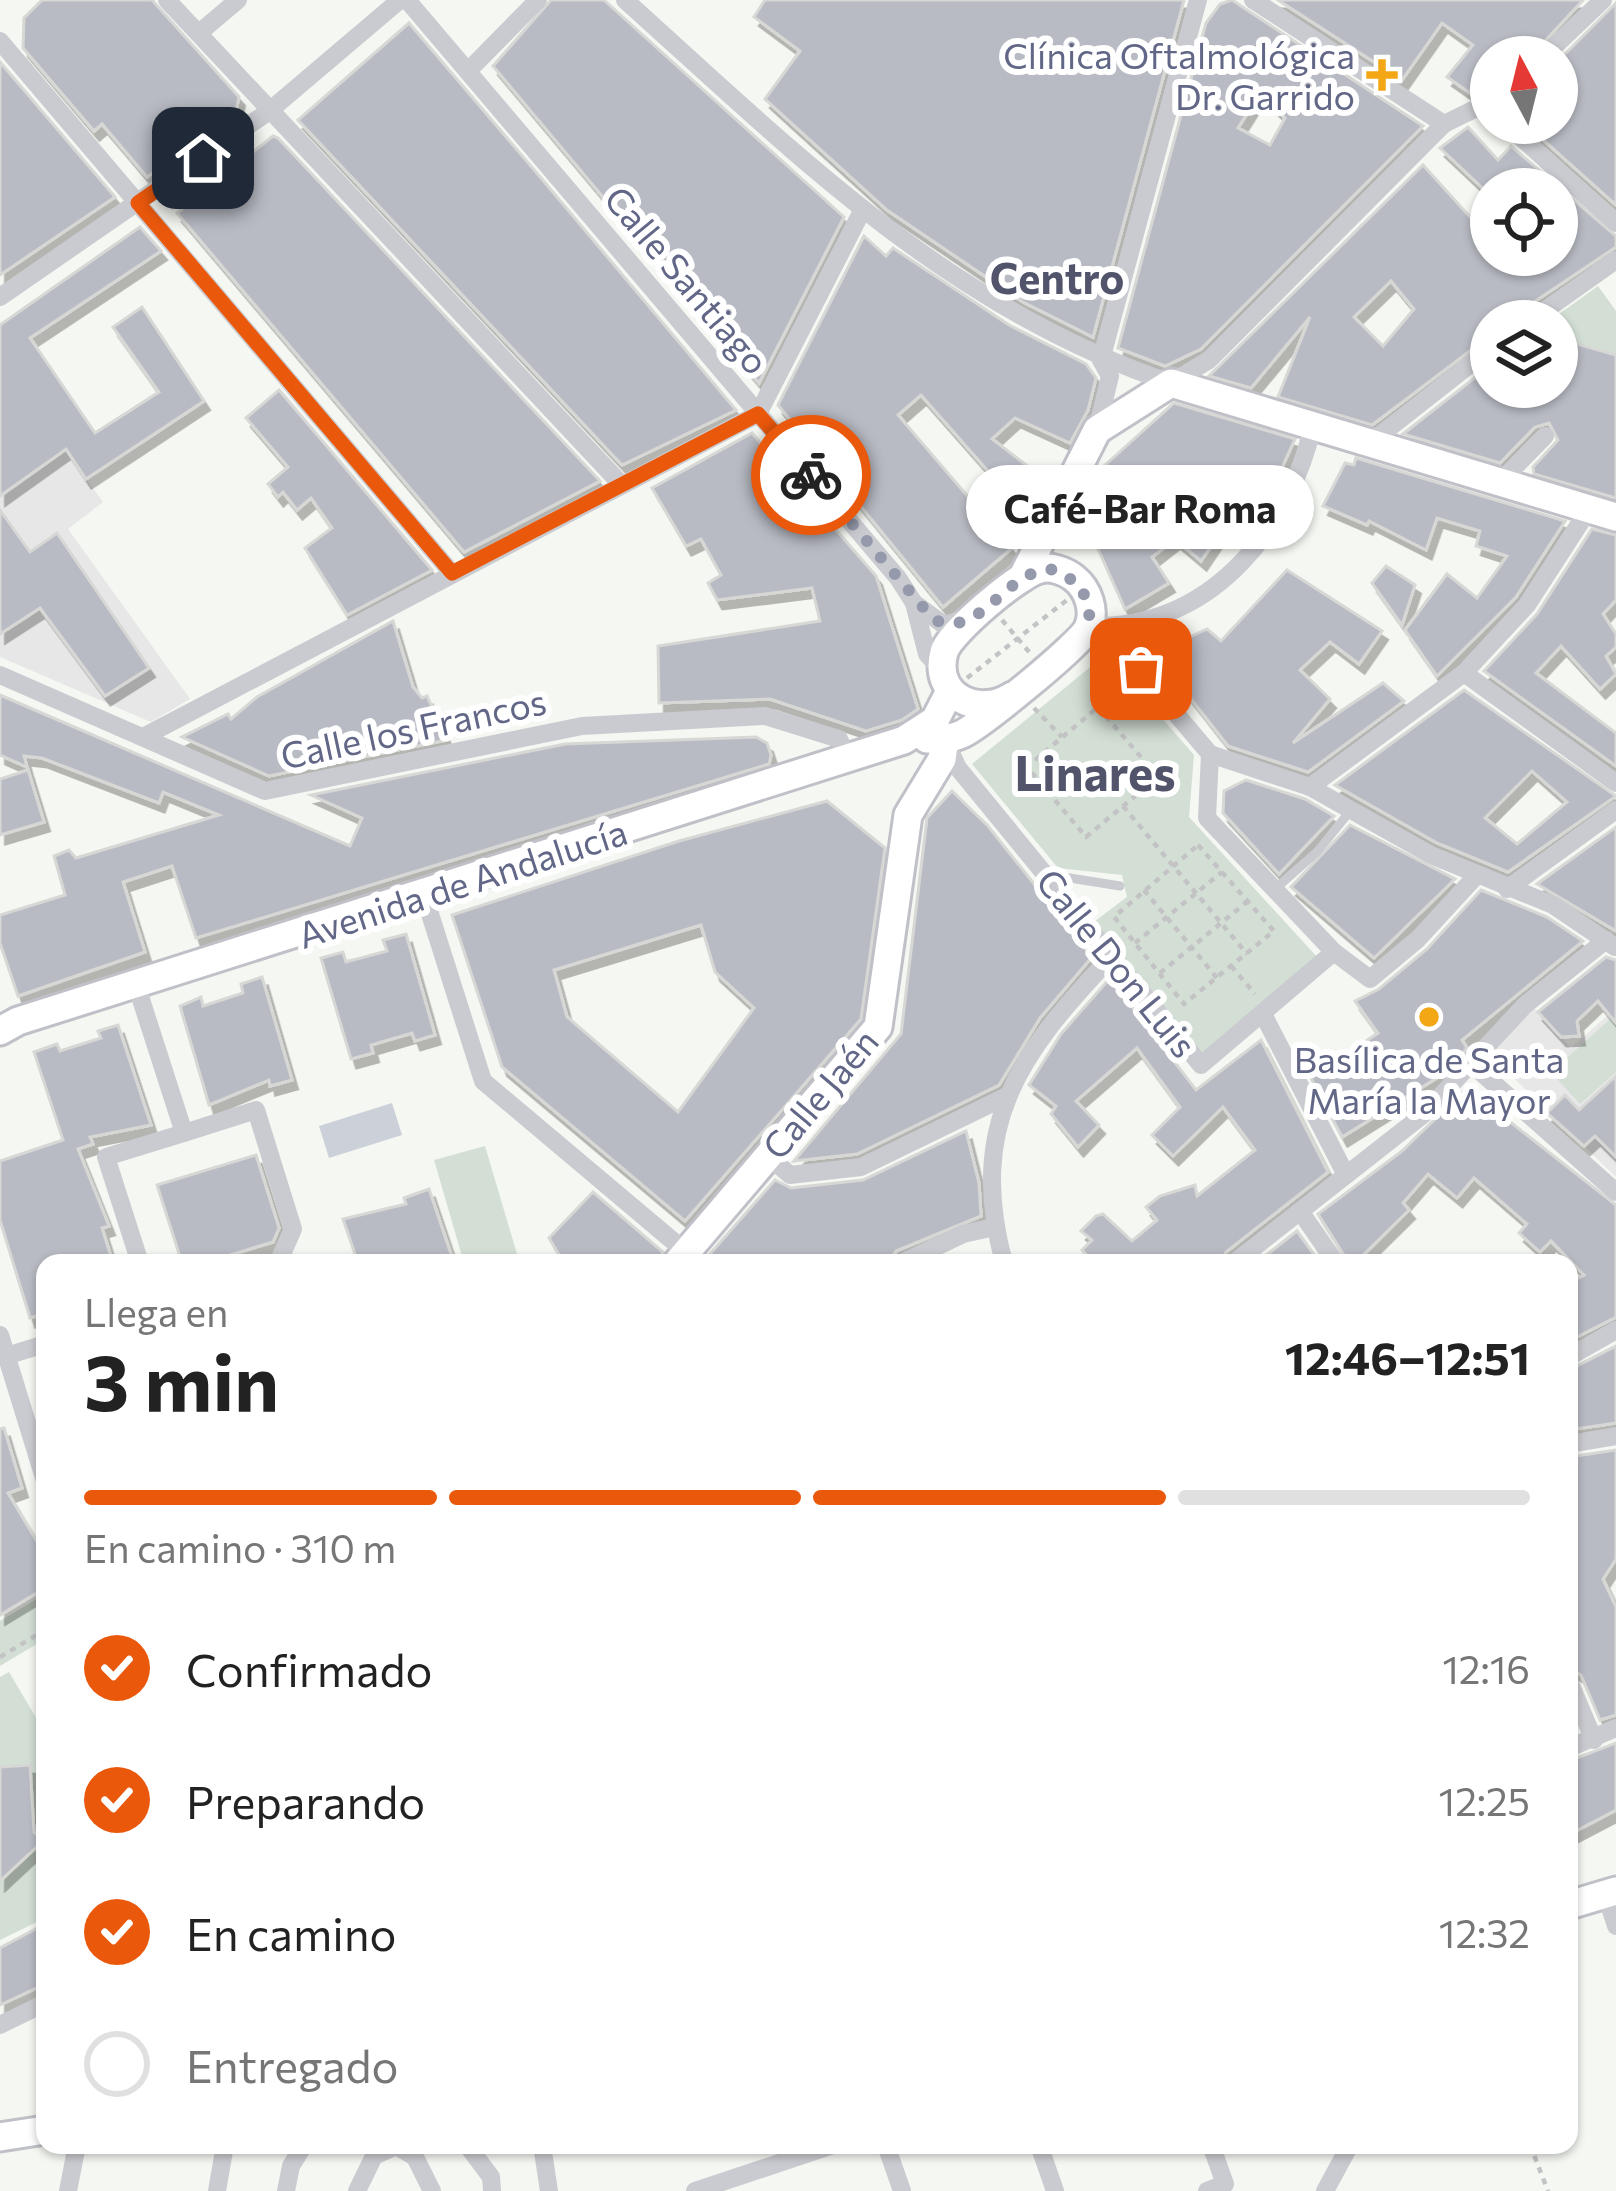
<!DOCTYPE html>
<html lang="es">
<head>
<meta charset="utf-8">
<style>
	:root { --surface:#fff; --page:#f2f2f2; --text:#222; --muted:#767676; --line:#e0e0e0; --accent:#ea580c }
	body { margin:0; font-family:Commissioner,sans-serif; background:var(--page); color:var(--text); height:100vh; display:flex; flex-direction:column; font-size:45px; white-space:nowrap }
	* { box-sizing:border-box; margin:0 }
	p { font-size:39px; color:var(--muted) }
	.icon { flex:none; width:66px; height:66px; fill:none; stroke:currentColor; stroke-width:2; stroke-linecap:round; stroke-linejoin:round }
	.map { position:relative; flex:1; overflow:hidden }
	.details { position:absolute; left:36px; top:1254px; width:1542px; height:900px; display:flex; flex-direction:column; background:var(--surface); border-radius:24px; box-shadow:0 3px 9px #0004 }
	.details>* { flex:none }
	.needle { width:78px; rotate:353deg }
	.tools { position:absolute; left:1470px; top:36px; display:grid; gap:24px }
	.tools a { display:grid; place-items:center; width:108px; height:108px; border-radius:50%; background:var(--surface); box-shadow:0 3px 9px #0004; font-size:60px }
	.pin { position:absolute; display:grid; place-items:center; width:102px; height:102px; color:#fff; margin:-51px; border-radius:24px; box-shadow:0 6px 18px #0006 }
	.courier { position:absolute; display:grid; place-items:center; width:120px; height:120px; margin:-60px; border:9px solid #ea580c; border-radius:50%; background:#fff; color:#222; box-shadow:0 3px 15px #0007 }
	.bubble { position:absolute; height:84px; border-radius:42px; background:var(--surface); box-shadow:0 3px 9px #0004; font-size:39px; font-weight:700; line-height:84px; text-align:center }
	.overview em { font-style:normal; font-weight:700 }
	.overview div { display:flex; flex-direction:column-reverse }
	.overview { display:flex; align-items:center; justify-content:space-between; height:204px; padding:0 48px }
	h1 { font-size:78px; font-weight:700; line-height:90px }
	.bar { display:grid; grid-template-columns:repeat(4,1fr); gap:18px 12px; align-content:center; height:144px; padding:0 48px }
	.bar i { height:15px; border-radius:9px; background:var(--line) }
	.bar .on { background:var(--accent) }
	.bar p { grid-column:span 4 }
	ol { padding:0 48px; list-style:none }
	li { display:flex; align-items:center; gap:36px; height:132px }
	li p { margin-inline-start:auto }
	li .icon { padding:12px; border-radius:50%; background:var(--accent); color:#fff; stroke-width:4 }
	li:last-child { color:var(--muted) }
	li i { width:66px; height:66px; border:6px solid var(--line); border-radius:50% }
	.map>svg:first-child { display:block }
	.built { fill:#e6e7e6 }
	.green { fill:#d3dfd4 }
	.water { fill:#ccd0d8 }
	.building { fill:#b9bbc4; stroke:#d7d8d5; stroke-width:3; fill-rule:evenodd; filter:url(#shadow) }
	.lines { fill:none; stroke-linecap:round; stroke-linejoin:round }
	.secondary-casing { stroke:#c0c1c8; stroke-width:33 }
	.path { stroke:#c3c3c6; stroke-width:4.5; stroke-dasharray:6 6; stroke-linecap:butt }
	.lane { stroke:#cacbd0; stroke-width:9 }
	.street { stroke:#cacbd0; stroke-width:18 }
	.secondary { stroke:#fff; stroke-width:27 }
	.done { stroke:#9599ac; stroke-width:12; stroke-dasharray:0 21.6 }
	.route { stroke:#ea580c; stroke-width:15 }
	.poi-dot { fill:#f4a715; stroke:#fff; stroke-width:4.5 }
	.labels { text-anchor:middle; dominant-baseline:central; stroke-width:12; stroke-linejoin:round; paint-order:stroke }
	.poi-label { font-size:36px; fill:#626787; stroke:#fff; text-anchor:end }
	.street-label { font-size:36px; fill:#626787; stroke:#fff }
	.quarter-label { font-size:42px; font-weight:bold; fill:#51546b; stroke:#fff }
	.district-label { font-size:48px; font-weight:bold; fill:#51546b; stroke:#fff }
</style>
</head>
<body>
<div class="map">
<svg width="1616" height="2191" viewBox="0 0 1616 2191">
	<defs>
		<filter id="shadow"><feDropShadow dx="5.5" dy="9" stdDeviation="0" flood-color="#0004"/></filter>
	</defs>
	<rect width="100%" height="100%" fill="#f5f7f2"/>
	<g class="built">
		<path d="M0,361L103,502L68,529L190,699L151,722L0,657Z"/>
		<path d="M1534,1008L1571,1048L1616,1008V1177L1491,1056Z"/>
	</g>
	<g class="green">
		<path d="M1598,286L1616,311V363L1613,354L1577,344L1555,317Z"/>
		<path d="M1106,654L1194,755L1189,817L1318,958L1202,1055L1091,924L1127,897L1122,875L1058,868L972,764Z"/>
		<path d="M1616,1014V1072L1580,1104L1551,1072Z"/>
		<path d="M485,1146L517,1254L464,1263L434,1160Z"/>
		<path d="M45,1594V1639L0,1666V1621Z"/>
		<path d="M9,1672L45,1733V1918L0,1940V1677Z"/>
	</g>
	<path class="water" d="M392,1103L402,1135L329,1158L319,1126Z"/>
	<g class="building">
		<path d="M42,0H152L239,97L235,115L147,177L102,124L94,131L23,48L24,18Z"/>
		<path d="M551,0H604L844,217L759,383L493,66Z"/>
		<path d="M765,0H1184L1093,337L1023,302L887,210L765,99L800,51L754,17Z"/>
		<path d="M1232,0L1423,126L1201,349L1165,366L1118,348L1206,23L1220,4ZM1260,93L1285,118L1270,145L1238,128Z"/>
		<path d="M1278,0H1583L1530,57L1508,42L1474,76L1470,93L1447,77L1473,45L1442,23L1402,80Z"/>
		<path d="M1616,3V205L1529,127L1557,123V62Z"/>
		<path d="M409,23L541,178L736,410L622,465L298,120Z"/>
		<path d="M0,62L115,197L0,275Z"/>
		<path d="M1468,127L1498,160L1511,146L1616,236V247L1522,310L1517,321H1491V335L1372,425L1278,397L1310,317L1251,388L1209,376L1423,165L1490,239L1491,255H1502L1522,273L1547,255H1557V189H1515L1508,182L1491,189V196L1440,148ZM1391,281L1414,309L1383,346L1354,317Z"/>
		<path d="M273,136L278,138L600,481L464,552L177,213Z"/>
		<path d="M140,227L161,251L30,338L95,433L159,392L113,327L142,307L204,401L86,479L66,449L0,496V325Z"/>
		<path d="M864,236L886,256L893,248L1009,325L1086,364L1096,378L1088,410L1070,443L1015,418L992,439L1050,483L1035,512L1025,513L921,395L898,415L1012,548L943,607L778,405Z"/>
		<path d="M1557,319L1577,344L1616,355V498L1534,474L1533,467L1558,440L1549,423L1535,427L1500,463L1403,434L1491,365V387H1523L1529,394L1538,387H1557Z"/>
		<path d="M279,390L432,570L347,615L305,548L332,528L311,498L297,510L283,492L278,497L268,484L288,467L246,418Z"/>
		<path d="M1174,403L1295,439L1258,520L1237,508L1201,561L1175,539L1152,557L1169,583L1125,609L1081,511L1094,475Z"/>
		<path d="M752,433L876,576L918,709L902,720L866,731L770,699L659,703L658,646L820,621L812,588L717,600L708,583L721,575L701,539L686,546L652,488Z"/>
		<path d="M1356,458L1565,521L1516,597L1437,676L1405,630L1447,574L1477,598L1507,556L1476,546L1480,531L1437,518L1426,550L1369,521L1367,525L1323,506L1345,463L1354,465Z"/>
		<path d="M0,510L30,552L57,533L149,668L105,696L40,608L0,634Z"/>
		<path d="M1592,529L1616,535V600L1603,614L1616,634V647L1606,656L1616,674L1600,689L1561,646L1536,673L1616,733V766L1484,671L1537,614Z"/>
		<path d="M1386,566L1415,585L1402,625L1372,583Z"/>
		<path d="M1287,570L1382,631L1359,664L1330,642L1300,670L1330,699L1293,743L1383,683L1404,701L1308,772L1228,746L1155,653L1207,629L1221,641Z"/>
		<path d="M393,621L413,687L422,698L427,696L447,740L269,776L182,737L228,714L231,719L257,697Z"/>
		<path d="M1464,690L1616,796L1508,872L1437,843L1335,785ZM1532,771L1567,802L1517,844L1485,818Z"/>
		<path d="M0,695L350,846L362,818L311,795L565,744L756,737L767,743L771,755L769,764L196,938L172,866L123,882L145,952L18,996L0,943V915L65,895L54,856L69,850L76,858L219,815L163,792L159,803L42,758L24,756L27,767L0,755Z"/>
		<path d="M28,770L44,822L0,835V779Z"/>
		<path d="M1246,780L1305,799L1334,816L1279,874L1223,813L1224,791Z"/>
		<path d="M952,791L988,826L1092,957L1040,1018L999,1085L857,1154L794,1161L901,1034L927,818Z"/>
		<path d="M827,801L885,848L861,1019L685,1221L502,1067L452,915L679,841ZM701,925L715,972L754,1008L678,1112L567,1017L554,970Z"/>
		<path d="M1350,825L1455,879L1374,958L1291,887Z"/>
		<path d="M1616,827V931L1537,884Z"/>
		<path d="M1481,890L1547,917L1583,941L1462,1040L1467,1048L1443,1074L1342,1137L1311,1078L1378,1033L1355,1001L1379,989L1427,949Z"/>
		<path d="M406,934L435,1035L415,1041L412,1033L371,1045L373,1053L351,1059L321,958L343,952L346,962L387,951L383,940Z"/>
		<path d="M1606,957L1616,960V1023L1598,1001L1577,1021L1579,1036L1561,1037L1538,1012Z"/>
		<path d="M262,977L292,1080L270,1086L269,1080L209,1105L180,1006L201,997L203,1006L243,993L241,984Z"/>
		<path d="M1110,978L1196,1090L1261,1040L1328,1172L1226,1252L1221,1263H1094L1082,1250L1092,1240L1081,1231L1096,1216L1103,1214L1132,1241L1157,1220L1146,1207L1160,1196L1195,1185L1197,1196L1255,1150L1223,1107L1173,1156L1152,1135L1180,1107L1137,1048L1076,1101L1099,1125L1078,1147L1051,1114L1056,1106L1029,1085L1061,1034Z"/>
		<path d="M118,1025L151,1125L90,1137L93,1144L78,1149L109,1226L102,1228L113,1263H45V1313L30,1318L0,1220V1161L63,1140L34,1052L57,1044L60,1051L101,1038L98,1031Z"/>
		<path d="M1616,1076V1157L1595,1136L1584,1146L1547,1113L1565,1095L1579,1110Z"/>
		<path d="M1467,1088L1616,1205V1317L1569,1341V1283L1584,1275L1551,1241L1540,1252L1530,1243L1519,1233L1527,1224L1474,1178L1457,1198L1428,1174L1403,1203L1409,1210L1355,1263H1349L1318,1214L1402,1151Z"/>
		<path d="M966,1131L979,1183L981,1216L896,1251L889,1263H702L775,1180L791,1188L863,1180Z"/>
		<path d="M256,1155L279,1228L273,1242L204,1263H182L157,1185Z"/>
		<path d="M429,1189L454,1263H358L343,1219L406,1204L404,1198Z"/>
		<path d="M593,1192L663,1252L657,1263H564L549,1238Z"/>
		<path d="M1297,1231L1320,1263H1256Z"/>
		<path d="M1616,1346V1423L1569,1430V1370Z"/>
		<path d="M4,1428L22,1488L8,1493L45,1555V1588L0,1615V1429Z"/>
		<path d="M1616,1450V1559L1603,1579L1616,1607V1715L1600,1720L1581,1675L1569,1668V1457Z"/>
		<path d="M1616,1743V1810L1572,1833L1569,1761Z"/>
		<path d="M30,1765L34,1832L43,1841L0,1881V1767Z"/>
		<path d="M45,1924V1984L0,2005V1948Z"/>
	</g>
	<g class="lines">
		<defs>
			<g id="secondary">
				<path d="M1022,578L1097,430L1171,383L1616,517"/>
				<path d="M927,739C939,739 951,739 962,734C981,725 1081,644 1088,628C1096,611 1088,589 1074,578C1065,571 1051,566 1040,569C1019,574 950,632 944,652C932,696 978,718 1012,696"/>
				<path d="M0,1031L18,1021L904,740L935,720L950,691"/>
				<path d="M677,1263L878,1027L908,815L942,759L945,739"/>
				<path d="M1569,1905L1616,1891"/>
				<path d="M0,2137L45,2130"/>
			</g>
		</defs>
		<use href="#secondary" class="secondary-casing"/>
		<g class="path">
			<path d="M1002,620L1030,653"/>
			<path d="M967,678L1067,600"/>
			<path d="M1098,707L1158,777L1086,837L1027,767Z"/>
			<path d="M1034,708L1062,737"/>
			<path d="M1123,806L1247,954"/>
			<path d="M1198,845L1274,931L1184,1004L1114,917Z"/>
			<path d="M1144,890L1217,978"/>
			<path d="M1135,943L1222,872"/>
			<path d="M1231,966L1255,994"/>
			<path d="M1160,973L1248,901"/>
			<path d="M0,1657L45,1630"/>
			<path d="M1530,2145L1548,2191"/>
		</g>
		<g class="lane">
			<path d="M1051,875L1120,886"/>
			<path d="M1276,888L1317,852L1351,810"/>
		</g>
		<g class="street">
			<path d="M167,0L620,483"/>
			<path d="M407,0L898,578L914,603L944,625L970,617"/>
			<path d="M625,0C795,153 950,309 1171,383L1209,360L1444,124L1491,101"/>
			<path d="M1253,0L1444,124"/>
			<path d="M199,33L238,0"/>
			<path d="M0,41L452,573"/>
			<path d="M1543,57L1603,0"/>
			<path d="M469,70L538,0"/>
			<path d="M1505,123L1616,223"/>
			<path d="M0,297L268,112L400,0"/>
			<path d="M1530,321L1616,260"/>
			<path d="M1101,360L1198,0"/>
			<path d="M758,414L861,213"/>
			<path d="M1097,430L1110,376L1101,360"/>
			<path d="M1370,443L1491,348"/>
			<path d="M1501,481L1545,436"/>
			<path d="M914,603L927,654L943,671"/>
			<path d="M1101,625L1210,754"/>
			<path d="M1105,626C1217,621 1290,526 1313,425"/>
			<path d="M1464,673L1616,783"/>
			<path d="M0,675L265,791L582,726L765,716L839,739L847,758"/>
			<path d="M145,736L758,414"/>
			<path d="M945,740L958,768L1201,1065L1334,952"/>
			<path d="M1210,754L1310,787L1431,855L1553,905L1615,947"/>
			<path d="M1210,754L1207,818L1334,952L1370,979L1418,939L1477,875"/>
			<path d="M1310,787L1464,673L1527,605L1589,509"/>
			<path d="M1507,889L1616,810"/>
			<path d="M424,895L483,1081L686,1252"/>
			<path d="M136,984L184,1133L106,1157L140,1263"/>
			<path d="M1264,1016L1346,1175"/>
			<path d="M1474,1066L1616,1192"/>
			<path d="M184,1133L256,1110L293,1229L278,1263"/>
			<path d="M767,1155L790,1175L861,1167L1009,1095"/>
			<path d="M1300,1211L1336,1263"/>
			<path d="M902,1263L963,1234L995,1227"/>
			<path d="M1004,1263C967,1125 1019,1054 1111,957"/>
			<path d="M1234,1263L1424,1114L1525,1005L1606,940"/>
			<path d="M0,1335L45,1481"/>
			<path d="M6,1356L45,1344"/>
			<path d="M1569,1357L1616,1330"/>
			<path d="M1569,1444L1616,1436"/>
			<path d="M1569,1681L1594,1740"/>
			<path d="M1569,1748L1616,1728"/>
			<path d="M1606,1895L1616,1926"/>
			<path d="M0,2025L45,2003"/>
			<path d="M467,2145L491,2177L492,2191"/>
			<path d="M542,2145L549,2191"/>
			<path d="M886,2145L902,2191"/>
			<path d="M1039,2145L1055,2191"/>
			<path d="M68,2191L77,2145"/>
			<path d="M217,2191L225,2145"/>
			<path d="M286,2191L291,2166L304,2145"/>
			<path d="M357,2191L374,2156L396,2146L415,2157L432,2191"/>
			<path d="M695,2191L833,2145"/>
			<path d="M1207,2191L1225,2184L1211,2145"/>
			<path d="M1325,2191L1350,2145"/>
		</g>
		<use href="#secondary" class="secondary"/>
	</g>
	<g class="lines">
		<path class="done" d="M811,475L933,619C981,643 1009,562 1057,570L1082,587L1091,622L1105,626L1141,669"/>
		<path class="route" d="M203,158L138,203L452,573L758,414L811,475"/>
	</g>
	<g class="poi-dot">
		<path d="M1376 57h12v12h12v12h-12v12h-12v-12h-12v-12h12z"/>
		<circle cx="1429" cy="1017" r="12"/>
	</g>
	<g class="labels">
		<g class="poi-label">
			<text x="1355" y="54">Clínica Oftalmológica<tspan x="1355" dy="41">Dr. Garrido</tspan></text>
			<text x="1429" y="1058" text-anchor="middle">Basílica de Santa<tspan x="1429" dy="41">María la Mayor</tspan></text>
		</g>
		<g class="street-label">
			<text transform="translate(688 279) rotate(50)">Calle Santiago</text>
			<text transform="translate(413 727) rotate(-12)">Calle los Francos</text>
			<text transform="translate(462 882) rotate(-18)">Avenida de Andalucía</text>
			<text transform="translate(1118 962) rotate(51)">Calle Don Luis</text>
			<text transform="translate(819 1093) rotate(-50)">Calle Jaén</text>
		</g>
		<g class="quarter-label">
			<text x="1057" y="277">Centro</text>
		</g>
		<g class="district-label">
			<text x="1095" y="771">Linares</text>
		</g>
	</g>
</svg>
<div class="tools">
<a><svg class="needle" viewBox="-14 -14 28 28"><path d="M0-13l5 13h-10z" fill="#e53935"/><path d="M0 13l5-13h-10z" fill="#767676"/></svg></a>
<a><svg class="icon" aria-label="locate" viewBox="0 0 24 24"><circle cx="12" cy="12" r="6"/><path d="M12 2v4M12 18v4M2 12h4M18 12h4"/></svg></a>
<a><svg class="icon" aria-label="layers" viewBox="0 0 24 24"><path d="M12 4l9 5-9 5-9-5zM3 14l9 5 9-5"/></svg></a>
</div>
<div class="pin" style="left:1141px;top:669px;background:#ea580c"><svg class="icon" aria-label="bag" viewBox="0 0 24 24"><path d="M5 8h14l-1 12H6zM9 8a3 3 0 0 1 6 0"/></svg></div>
<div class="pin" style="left:203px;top:158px;background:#1f2937"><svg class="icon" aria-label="home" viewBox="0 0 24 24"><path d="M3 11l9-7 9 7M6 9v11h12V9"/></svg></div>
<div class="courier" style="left:811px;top:475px"><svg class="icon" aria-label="bike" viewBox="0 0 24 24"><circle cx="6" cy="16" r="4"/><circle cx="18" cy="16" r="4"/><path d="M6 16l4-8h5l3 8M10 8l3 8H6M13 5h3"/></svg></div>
<div class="bubble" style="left:966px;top:465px;width:348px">Café-Bar Roma</div>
<section class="details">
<div class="overview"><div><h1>3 min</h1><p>Llega en</p></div><em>12:46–12:51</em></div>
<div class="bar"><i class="on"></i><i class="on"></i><i class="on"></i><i></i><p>En camino · 310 m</p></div>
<ol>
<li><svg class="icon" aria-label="check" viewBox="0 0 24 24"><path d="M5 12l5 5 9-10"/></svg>Confirmado<p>12:16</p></li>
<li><svg class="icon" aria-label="check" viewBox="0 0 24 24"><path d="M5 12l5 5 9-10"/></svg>Preparando<p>12:25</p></li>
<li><svg class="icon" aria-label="check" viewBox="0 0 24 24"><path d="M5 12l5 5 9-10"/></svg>En camino<p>12:32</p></li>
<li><i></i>Entregado</li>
</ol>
</section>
</div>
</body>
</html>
